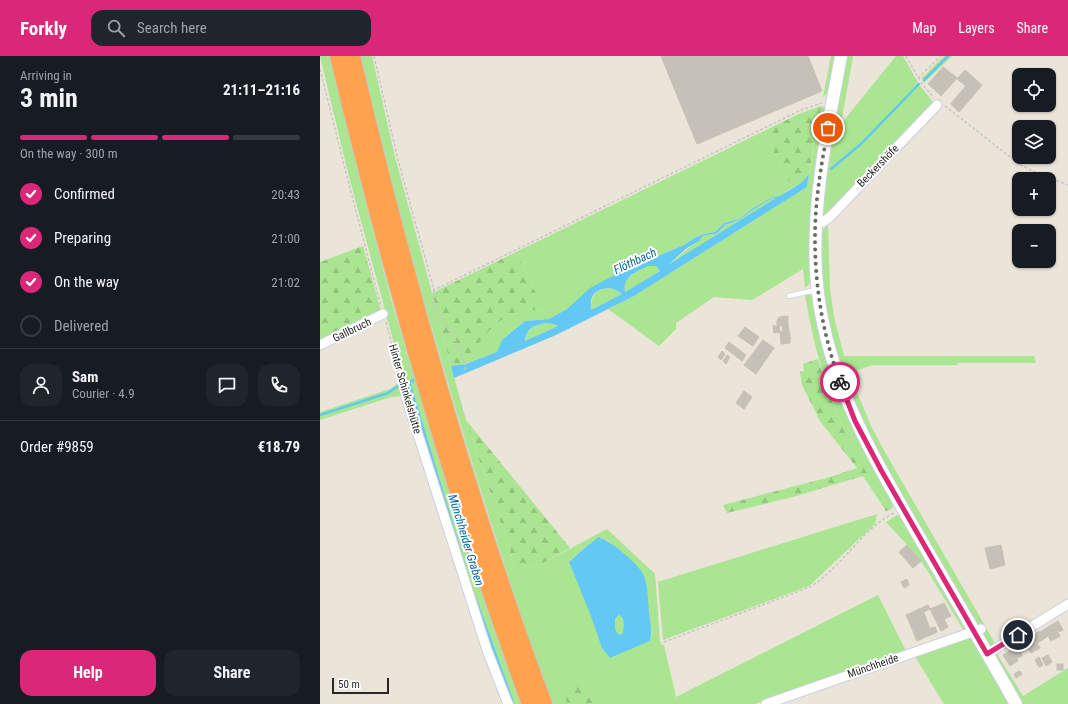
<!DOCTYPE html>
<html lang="en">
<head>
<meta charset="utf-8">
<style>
	:root { --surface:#171b24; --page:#20242c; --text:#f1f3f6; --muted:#9ea1a6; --line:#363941; --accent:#db2777 }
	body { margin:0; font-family:"Roboto Condensed",sans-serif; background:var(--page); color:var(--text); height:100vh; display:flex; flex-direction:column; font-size:15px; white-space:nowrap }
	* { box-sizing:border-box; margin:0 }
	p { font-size:13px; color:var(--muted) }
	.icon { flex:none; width:22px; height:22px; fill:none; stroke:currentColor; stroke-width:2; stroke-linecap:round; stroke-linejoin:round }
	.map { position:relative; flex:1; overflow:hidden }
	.sheet { display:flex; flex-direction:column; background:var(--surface); width:320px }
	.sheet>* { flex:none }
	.tools { position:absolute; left:692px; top:12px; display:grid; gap:8px }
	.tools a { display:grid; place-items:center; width:44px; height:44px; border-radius:8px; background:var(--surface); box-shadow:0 1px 3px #0004; font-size:20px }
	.scale { position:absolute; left:12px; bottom:10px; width:57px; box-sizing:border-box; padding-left:4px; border:2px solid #282828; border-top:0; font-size:11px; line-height:14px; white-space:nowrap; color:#282828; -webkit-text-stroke:3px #fff; paint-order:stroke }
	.pin { position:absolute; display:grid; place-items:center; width:34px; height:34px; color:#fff; margin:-17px; border:2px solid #fff; border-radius:50%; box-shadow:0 1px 4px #0007 }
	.courier { position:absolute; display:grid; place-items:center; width:40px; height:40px; margin:-20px; border:3px solid #db2777; border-radius:50%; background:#fff; color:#222; box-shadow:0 1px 5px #0007 }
	.headline em { font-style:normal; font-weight:700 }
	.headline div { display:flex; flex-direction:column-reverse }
	.headline { display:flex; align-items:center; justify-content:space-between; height:68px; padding:0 20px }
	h1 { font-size:26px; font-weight:700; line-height:30px }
	.bar { display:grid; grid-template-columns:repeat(4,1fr); gap:6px 4px; align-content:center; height:48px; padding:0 20px }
	.bar i { height:5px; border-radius:3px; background:var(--line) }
	.bar .selected { background:var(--accent) }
	.bar p { grid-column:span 4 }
	.line { display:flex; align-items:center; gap:10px; padding:0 20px; border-top:1px solid var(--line) }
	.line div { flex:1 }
	.round { display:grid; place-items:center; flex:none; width:42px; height:42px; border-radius:12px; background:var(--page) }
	ol { padding:0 20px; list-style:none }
	li { display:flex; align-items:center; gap:12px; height:44px }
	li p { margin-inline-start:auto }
	li .icon { padding:4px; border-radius:50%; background:var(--accent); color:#fff; stroke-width:4 }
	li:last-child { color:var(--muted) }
	li i { width:22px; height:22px; border:2px solid var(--line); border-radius:50% }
	.cta { display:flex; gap:8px; margin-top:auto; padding:8px 20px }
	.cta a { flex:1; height:46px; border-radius:12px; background:var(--accent); color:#fff; font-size:16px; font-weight:700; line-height:46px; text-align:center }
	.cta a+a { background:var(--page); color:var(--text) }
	header { display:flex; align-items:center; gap:24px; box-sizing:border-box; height:56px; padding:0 20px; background:var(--accent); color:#fff }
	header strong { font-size:19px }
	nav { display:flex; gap:22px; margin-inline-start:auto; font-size:14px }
	.search { width:280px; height:36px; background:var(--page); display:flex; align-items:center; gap:10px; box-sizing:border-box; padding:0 14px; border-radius:12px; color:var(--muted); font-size:15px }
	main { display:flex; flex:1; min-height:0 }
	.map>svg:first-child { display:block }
	.grass { fill:#aae591; fill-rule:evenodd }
	.forest { fill:url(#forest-firs) }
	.water { fill:#64c8f4; fill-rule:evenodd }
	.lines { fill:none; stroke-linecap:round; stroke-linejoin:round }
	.stream { stroke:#64c8f4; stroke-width:2.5 }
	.building { fill:#c6c1b8; stroke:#c6c0b2 }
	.lane-casing { stroke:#cdd0e2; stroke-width:6 }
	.street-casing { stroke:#cdd0e2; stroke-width:11 }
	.secondary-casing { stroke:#cdd0e2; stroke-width:14 }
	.highway-casing { stroke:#c7c7c7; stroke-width:18 }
	.path { stroke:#c7c7c7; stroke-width:1.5; stroke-dasharray:3 2; stroke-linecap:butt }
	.lane { stroke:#fff; stroke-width:4.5 }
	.street { stroke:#fff; stroke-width:9 }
	.secondary { stroke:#fff; stroke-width:12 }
	.highway { stroke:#ffa24f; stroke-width:16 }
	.done { stroke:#6c6a66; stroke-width:4; stroke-dasharray:0 7.2 }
	.route { stroke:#db2777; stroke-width:5 }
	.labels { text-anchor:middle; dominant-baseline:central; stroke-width:4; stroke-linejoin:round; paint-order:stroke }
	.street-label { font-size:11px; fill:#282828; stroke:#fff }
	.water-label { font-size:12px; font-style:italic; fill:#06639d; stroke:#fff }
</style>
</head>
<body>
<header>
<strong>Forkly</strong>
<div class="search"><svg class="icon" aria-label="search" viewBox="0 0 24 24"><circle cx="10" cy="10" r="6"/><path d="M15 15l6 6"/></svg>Search here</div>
<nav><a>Map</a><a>Layers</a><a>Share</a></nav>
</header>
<main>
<section class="sheet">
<div class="headline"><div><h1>3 min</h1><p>Arriving in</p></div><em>21:11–21:16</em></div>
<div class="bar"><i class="selected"></i><i class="selected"></i><i class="selected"></i><i></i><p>On the way · 300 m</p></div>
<ol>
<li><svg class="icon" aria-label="check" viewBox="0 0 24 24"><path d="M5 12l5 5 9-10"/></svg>Confirmed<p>20:43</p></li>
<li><svg class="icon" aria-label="check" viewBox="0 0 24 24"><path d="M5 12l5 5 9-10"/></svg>Preparing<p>21:00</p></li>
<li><svg class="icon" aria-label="check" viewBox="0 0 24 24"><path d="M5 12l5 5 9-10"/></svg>On the way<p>21:02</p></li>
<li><i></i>Delivered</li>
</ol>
<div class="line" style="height:72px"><a class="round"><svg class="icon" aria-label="person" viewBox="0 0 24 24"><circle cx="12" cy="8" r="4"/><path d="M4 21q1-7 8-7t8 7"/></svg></a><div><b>Sam</b><p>Courier · 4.9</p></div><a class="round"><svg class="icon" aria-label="chat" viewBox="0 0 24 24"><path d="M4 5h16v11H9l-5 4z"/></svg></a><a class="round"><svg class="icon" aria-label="phone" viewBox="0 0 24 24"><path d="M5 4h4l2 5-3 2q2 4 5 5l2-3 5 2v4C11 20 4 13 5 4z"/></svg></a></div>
<div class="line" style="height:52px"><div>Order #9859</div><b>€18.79</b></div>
<div class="cta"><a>Help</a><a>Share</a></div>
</section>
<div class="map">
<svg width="748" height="648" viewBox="0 0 748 648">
	<defs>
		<pattern id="forest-firs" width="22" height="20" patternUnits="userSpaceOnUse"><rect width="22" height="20" fill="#aae591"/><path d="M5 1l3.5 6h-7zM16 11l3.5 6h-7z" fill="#92c47d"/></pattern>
	</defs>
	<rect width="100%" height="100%" fill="#ebe4d8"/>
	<g class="grass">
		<path d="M0,0H10L37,113L74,254L94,320L159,524L203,648H191L175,610L90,340L87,336L27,113Z"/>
		<path d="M40,0H52L75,101L111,233L131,310L146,364L194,506L197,517L225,506L287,473L335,518L340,585L342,589H344L356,641L558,539L586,595L435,648H273L260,623L240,631L248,648H231C158,435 92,219 40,0ZM280,481L288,485L313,507L330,564L332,577L330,585L290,602L249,506L267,490Z"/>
		<path d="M511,0H516L509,36L503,41Z"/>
		<path d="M524,0H533L521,68L576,0H583L600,30L614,47L509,158L503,161L501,158L503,127Z"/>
		<path d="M624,0H632L604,27L602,22Z"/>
		<path d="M501,50L504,51L506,54L492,222L489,228L485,232L483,213L432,244L394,241L356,267V273L339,290L288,253L314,240L487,131Z"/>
		<path d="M444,75L472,132L460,140L453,141L433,152L419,163L404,167L395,176L384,178L376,181L364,189L298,217L257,245L247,253L229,263L205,265L182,284L178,296L146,308C160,283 176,258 206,254C212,253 219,255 225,256L196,196Z"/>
		<path d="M453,142H457L346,211L382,181L386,179L396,178L405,169L419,164L434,153Z"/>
		<path d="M508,167L510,232L514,261L524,300H714L716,307H637V309H553L529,317L551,370L565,396L676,589L669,591L543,371L515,301L502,241L500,178Z"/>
		<path d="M328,210H336L340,215L305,236L304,231L305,225L317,215Z"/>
		<path d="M290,232L298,235L302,238L271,254C271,238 274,235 290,232Z"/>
		<path d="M485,239H490L494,242L574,447L572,452L570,454C562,441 553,428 545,415C514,361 495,300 485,239Z"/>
		<path d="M225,267L234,268L238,270L205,285C208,272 213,270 225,267Z"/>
		<path d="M79,327L83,340L71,341L0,364V356L70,333Z"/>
		<path d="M557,458L555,468L489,530L343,584L338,526Z"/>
		<path d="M579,458L646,572L644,575L607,514L595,497L566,466Z"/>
		<path d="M299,559C306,563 303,570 303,577L300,579C294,576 295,569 295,563Z"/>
		<path d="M651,580L692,648H624L594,599Z"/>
		<path d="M676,596L703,640L748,612V648H702L675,602Z"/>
	</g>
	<g class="forest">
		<path d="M501,50L489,118L481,127L472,132L444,75L481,57Z"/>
		<path d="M43,190L60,252L56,260L0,287V206Z"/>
		<path d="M196,196L225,256C219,255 212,253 206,254C177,258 160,284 146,308L131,310L112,237Z"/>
		<path d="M498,303C509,341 525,380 545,414C553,428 562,441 570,454L566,455L543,420L476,440L407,457L403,449L510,421L537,412L500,365L482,329L480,316L484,315L483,308Z"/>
		<path d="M146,364L250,492L225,506L197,517L194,506Z"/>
		<path d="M260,623L273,648H248L239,631Z"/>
	</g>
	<g class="water">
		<path d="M489,118L487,131L314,240L236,279L134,322L131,310L146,308L177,296L182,284L205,265L229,263L247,253L270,232L291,221L298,217L364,189L376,181L384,178L395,176L404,167L419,163L433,152L453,141L460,140L481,127ZM453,142H456L348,209L367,192L379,185L382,181L386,179L396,178L405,169L419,164L434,153ZM328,210H336L340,215L305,236C302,221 316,216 328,210ZM290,232L298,235L302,238L271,254C270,238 274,234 290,232ZM225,267L234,268L238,270L205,285C207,272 213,270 225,267Z"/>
		<path d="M279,481C292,486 319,508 324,520C328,532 328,545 329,557C330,567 333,575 330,585L290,602L282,592L271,560L249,506L267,490ZM299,559C306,563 303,570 303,577L300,579C294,576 295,569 295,563Z"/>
	</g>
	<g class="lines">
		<g class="stream">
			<path d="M604,24L628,0"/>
			<path d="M511,113L541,88L599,28"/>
			<path d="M89,326L144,508"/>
			<path d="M85,328L94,324"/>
			<path d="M0,359L68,337L78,330"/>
			<path d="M154,539L192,644"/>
		</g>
	</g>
	<g class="building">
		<path d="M341,0H488L502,35L377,88Z"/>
		<path d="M623,11L632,18L617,36L608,28Z"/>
		<path d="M645,14L662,29L647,47L638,39L646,30L637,23Z"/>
		<path d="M632,18L637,22L621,40L617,36Z"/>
		<path d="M638,39L647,47L639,56L631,48Z"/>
		<path d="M468,260V269L457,270V265L459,261Z"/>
		<path d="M462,269H468L469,275L463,276Z"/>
		<path d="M453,270H459L460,276L454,277Z"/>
		<path d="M425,271L439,281L433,290L418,280Z"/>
		<path d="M469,275L471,283H470V287L461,288L460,276Z"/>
		<path d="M443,284L454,292L436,318L424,309Z"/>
		<path d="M409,286L426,299L422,305L405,292Z"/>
		<path d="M402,295L405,298L401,304L398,301Z"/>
		<path d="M407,299L410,301L406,308L403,305Z"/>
		<path d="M424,335L432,341L424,353L416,347Z"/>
		<path d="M587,489L601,505L593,512L579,496Z"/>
		<path d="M681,489L685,509L670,513L665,492Z"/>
		<path d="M587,523L589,529L584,532L581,526Z"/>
		<path d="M624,547L631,560L624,563L628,571L621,575L610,553Z"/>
		<path d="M608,549L610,553L588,563L586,559Z"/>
		<path d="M604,557L610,573L606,575L598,558Z"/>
		<path d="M598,558L608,580L597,585L588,563Z"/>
		<path d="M738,565L743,574L740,576L738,574L737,575L740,580L731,585L728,580L721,585L717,587L720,592L711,597L708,593L700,597L697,590L717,578L716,577L720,575V576Z"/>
		<path d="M615,571L617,576L613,578L611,572Z"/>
		<path d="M611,572L613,578L608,580L606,575Z"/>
		<path d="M697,591L700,596L694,600L691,594Z"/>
		<path d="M691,594L698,605L690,610L683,599Z"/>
		<path d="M700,596L702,600L696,603L694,600Z"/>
		<path d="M728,599L732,606L726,610L722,602Z"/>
		<path d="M719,601L723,609L719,611L715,604Z"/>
		<rect x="737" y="608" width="6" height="6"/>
		<path d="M700,615L702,618L696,622L694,618Z"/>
	</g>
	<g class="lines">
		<defs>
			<path id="lane" d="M469,240L496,234"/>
			<g id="street">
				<path d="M496,168L503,166L510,161L617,49"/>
				<path d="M0,289L63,258"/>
				<path d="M86,341L167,594L188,648"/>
				<path d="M667,598L748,548"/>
				<path d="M446,648L661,573"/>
			</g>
			<path id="secondary" d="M521,0C508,71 492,143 496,216C502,317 552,399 601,484C633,539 665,593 696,648"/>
			<g id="highway">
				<path d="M18,0C71,219 132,436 210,648"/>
				<path d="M32,0C84,219 145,437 224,648"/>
			</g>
		</defs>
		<use href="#lane" class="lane-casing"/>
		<use href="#street" class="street-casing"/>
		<use href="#secondary" class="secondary-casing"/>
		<use href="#highway" class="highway-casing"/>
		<g class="path">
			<path d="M54,0L78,104L114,234L481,54L502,47"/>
			<path d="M586,0L602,28L614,42"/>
			<path d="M0,13L25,113L61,251"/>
			<path d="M598,22L621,0"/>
			<path d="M625,50L699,108L715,116L748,129"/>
			<path d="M114,234L113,240L116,253L133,279L145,308V315"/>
			<path d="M66,266L84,334"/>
			<path d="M344,586L490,531C522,512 540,474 574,457"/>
		</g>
		<use href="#lane" class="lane"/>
		<use href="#street" class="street"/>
		<use href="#secondary" class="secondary"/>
		<use href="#highway" class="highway"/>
	</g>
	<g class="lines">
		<path class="done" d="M508,72C503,100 498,127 496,154C492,213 500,271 520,326"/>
		<path class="route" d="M520,326L535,365L561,414L667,598L698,579"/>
	</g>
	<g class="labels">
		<g class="street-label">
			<text transform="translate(558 110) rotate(-46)">Beckershöfe</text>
			<text transform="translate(32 274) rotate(-26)">Gallbruch</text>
			<text transform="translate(85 333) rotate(74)">Hinter Schinkelshütte</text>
			<text transform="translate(553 610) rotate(-19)">Münchheide</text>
		</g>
		<g class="water-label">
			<text transform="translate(315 205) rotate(-25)">Flöthbach</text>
			<text transform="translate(146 484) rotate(73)">Münchheider Graben</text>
		</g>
	</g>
</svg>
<div class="tools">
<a><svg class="icon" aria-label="locate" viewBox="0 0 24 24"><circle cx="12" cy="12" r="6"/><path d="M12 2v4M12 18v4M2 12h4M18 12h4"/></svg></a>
<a><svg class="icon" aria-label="layers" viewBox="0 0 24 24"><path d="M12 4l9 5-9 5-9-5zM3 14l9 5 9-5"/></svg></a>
<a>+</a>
<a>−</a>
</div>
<div class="scale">50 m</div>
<div class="pin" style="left:508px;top:72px;background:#ea580c"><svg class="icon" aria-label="bag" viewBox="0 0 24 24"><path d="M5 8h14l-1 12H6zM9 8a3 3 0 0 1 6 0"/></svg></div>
<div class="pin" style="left:698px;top:579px;background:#1f2937"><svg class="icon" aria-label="home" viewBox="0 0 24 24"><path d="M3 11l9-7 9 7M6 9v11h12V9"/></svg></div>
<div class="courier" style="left:520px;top:326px"><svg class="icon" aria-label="bike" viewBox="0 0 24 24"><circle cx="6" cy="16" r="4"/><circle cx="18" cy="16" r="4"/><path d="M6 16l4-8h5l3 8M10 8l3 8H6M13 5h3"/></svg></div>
</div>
</main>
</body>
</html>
